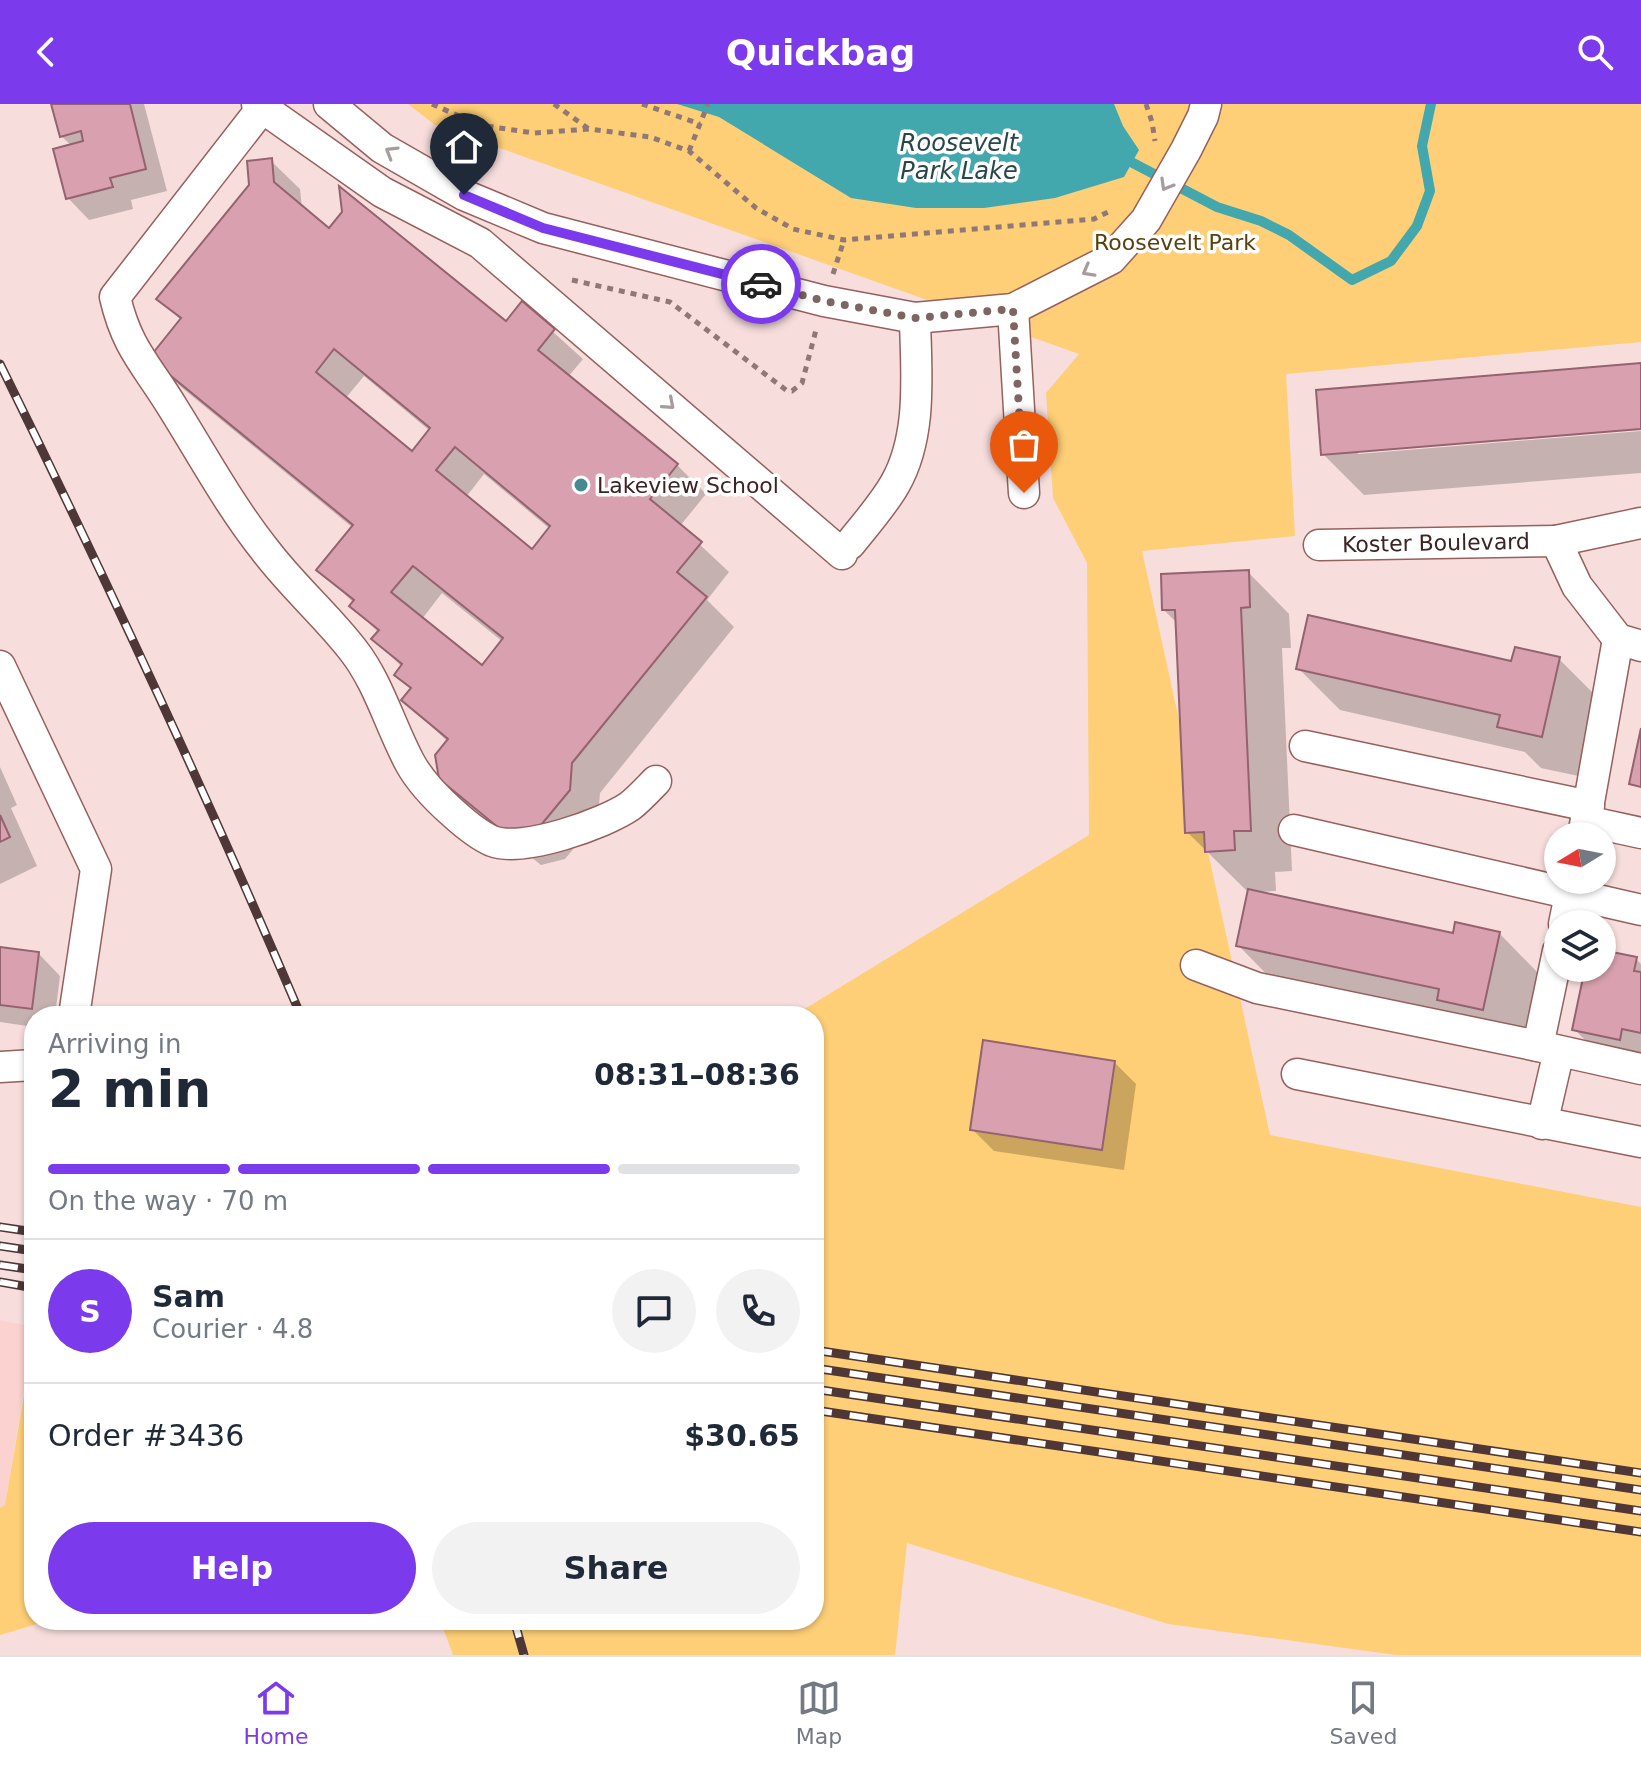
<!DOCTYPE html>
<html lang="en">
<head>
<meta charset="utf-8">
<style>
	:root { --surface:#fff; --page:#f2f2f3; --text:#1f2937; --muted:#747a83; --line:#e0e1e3; --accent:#7c3aed }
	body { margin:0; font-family:"DejaVu Sans",sans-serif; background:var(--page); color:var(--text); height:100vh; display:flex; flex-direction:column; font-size:30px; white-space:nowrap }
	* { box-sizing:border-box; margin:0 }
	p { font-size:26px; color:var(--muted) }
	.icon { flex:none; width:44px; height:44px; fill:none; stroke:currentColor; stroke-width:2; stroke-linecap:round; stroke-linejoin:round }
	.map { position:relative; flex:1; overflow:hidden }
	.details { position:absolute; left:24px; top:902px; width:800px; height:624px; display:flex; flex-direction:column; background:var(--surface); border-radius:32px; box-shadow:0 2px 6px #0004 }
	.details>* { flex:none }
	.needle { width:52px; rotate:260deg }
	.buttons { position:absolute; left:1544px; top:718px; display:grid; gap:16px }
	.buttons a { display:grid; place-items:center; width:72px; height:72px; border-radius:50%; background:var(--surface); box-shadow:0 2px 6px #0004; font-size:40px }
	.pin { position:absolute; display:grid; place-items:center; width:68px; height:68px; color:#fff; margin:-82px -34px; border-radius:50% 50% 50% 0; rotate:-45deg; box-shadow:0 0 8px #0007 }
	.pin .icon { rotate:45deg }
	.courier { position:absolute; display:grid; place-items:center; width:80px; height:80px; margin:-40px; border:6px solid #7c3aed; border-radius:50%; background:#fff; color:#222; box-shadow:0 2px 10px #0007 }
	.head em { font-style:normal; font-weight:600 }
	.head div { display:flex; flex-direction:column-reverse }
	.head { display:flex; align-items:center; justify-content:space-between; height:136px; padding:0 24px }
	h1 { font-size:52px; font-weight:600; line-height:60px }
	.bar { display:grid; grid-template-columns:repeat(4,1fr); gap:12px 8px; align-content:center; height:96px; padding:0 24px }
	.bar i { height:10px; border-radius:6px; background:var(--line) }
	.bar .on { background:var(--accent) }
	.bar p { grid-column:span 4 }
	.line { display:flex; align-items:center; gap:20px; padding:0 24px; border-top:2px solid var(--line) }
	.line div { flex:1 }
	.round { display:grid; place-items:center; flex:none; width:84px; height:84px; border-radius:42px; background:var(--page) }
	.cta { display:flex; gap:16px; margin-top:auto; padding:16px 24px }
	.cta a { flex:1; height:92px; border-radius:48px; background:var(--accent); color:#fff; font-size:32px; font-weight:600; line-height:92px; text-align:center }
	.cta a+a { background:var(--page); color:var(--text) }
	header { display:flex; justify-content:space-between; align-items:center; height:104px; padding:0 24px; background:var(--accent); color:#fff; font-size:36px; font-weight:600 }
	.tabs { display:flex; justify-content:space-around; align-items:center; height:112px; border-top:2px solid var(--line); background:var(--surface); font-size:22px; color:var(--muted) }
	.tabs a { display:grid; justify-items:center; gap:4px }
	.tabs .on { color:var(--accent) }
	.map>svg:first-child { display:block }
	.built { fill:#fcd2d0 }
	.green { fill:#fecf76 }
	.water { fill:#43a7ae }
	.shadow { fill:#0003; fill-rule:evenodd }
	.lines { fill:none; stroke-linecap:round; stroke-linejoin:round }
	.stream { stroke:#43a7ae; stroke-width:10 }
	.building { fill:#d9a1af; stroke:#95626f; stroke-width:2; fill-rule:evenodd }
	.minor-casing { stroke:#95605e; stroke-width:33 }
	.path { stroke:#907877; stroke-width:5; stroke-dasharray:6 6; stroke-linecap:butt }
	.minor { stroke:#fff; stroke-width:30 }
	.rail-casing { stroke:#4e3736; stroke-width:9 }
	.rail { stroke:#fff; stroke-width:6; stroke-dasharray:18; stroke-linecap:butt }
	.oneway { stroke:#a79c9c }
	.done { stroke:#7d6564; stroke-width:8; stroke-dasharray:0 14.4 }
	.route { stroke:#7c3aed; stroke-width:10 }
	.poi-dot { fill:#448b91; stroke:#fff; stroke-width:3 }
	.labels { text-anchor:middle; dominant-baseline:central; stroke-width:7; stroke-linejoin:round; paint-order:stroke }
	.park-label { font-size:22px; fill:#59410d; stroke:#fff }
	.poi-label { font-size:22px; fill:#3b2423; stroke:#fff; text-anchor:start }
	.street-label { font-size:22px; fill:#3b2423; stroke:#fff }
	.water-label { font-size:24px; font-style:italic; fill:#29474a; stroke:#fff }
</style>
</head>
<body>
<header><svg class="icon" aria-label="back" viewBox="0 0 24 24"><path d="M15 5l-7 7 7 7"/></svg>Quickbag<svg class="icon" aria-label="search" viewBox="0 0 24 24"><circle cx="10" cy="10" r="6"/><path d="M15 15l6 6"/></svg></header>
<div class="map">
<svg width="1641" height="1551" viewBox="0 0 1641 1551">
	<rect width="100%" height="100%" fill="#f7dedd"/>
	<path class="built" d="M0,1216L34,1223L5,1401L0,1404Z"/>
	<g class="green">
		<path d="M408,0H1641V238L1286,270L1295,432L1142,447L1270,1031L1641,1103V1551H1396L1168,1520L907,1439L895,1551H453L440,1516H814V912H793L1089,731L1087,459L1053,394L1046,289L1079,250L435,21Z"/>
		<path d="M34,1234V1516L47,1517L0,1531V1404L5,1401Z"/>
	</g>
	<path class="water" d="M677,0H1114L1123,22L1139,46L1124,73L1055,94L984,104H916L851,94L719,13Z"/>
	<g class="shadow">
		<path d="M53,0H144L167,87L131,96L133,105L89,116L68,94L72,42L61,32Z"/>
		<path d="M271,57L300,85L302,104L329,126L506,220L522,200L583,255L568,273L677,361L706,390L680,422L729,468L707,496L734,523L600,689L598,715L565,755L541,761L470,704L441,674L448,638L404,596L412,586L396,571L402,563L374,535L379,529L351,502L354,499L319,466L353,424L181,283L152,254L182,217L159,194ZM364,272L430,327L412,350L345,295ZM484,370L550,425L532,448L466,393ZM442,489L503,538L483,564L422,515Z"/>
		<path d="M1641,261V323L1358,346V350L1641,327V369L1364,391L1323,350Z"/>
		<path d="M1248,468L1289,510L1291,544H1282L1292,767L1275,768L1276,787L1258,788L1454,831L1499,829L1540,871L1524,946L1279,883L1238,841L1249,789L1187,728L1178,520L1164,506Z"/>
		<path d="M1559,555L1600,596L1583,673L1541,664L1525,648L1340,606L1298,564L1513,560Z"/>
		<path d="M0,663L17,701L11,704L37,762L0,780Z"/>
		<path d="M0,845L39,850L60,872L55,912H34V923L0,918Z"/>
		<path d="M1602,848L1636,855L1641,860V972L1615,966L1574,925L1587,864H1602Z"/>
		<path d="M1114,958L1136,980L1124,1066L994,1047L972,1025Z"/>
	</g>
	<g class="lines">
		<path class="stream" d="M1131,58L1217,103L1261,117L1289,131L1352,176L1391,157L1417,122L1430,87L1422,42L1431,0"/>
	</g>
	<g class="building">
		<path d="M51,0H130L146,65L110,74L113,83L66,95L53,45L83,37L81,27L60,33Z"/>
		<path d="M272,54L274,78L329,124L342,108L339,82L506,217L522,197L555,225L538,246L678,360L650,395L702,438L677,468L707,493L572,659L570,686L536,727L510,733L439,675L435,651L448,635L401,596L411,584L394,571L402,560L371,535L379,526L349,502L354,496L316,466L353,421L149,254L181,214L156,195L249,81L247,57ZM334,245L430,324L412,347L316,268ZM455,343L550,422L532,445L436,366ZM413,462L503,534L482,561L391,488Z"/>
		<path d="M1641,259V325L1321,351L1316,286Z"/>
		<path d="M1249,466L1250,503L1241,504L1251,727H1234L1235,746L1205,748L1204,728L1185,729L1175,506H1162L1161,470Z"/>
		<path d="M1308,511L1511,557L1515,543L1560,553L1542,633L1497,623L1500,611L1296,565Z"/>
		<path d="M1641,624V683L1629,680Z"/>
		<path d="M0,711L10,733L0,738Z"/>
		<path d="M1248,785L1453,829L1455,818L1500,828L1483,906L1437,896L1439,885L1236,842Z"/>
		<path d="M0,843L39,848L32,905L0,901Z"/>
		<path d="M1602,846L1637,853L1634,867L1641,868V929L1622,925L1620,936L1572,926L1585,864H1602Z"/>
		<path d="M983,936L1115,957L1102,1046L970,1026Z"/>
	</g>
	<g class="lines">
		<defs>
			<g id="minor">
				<path d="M257,0L382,88L480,139L842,450"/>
				<path d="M329,0L382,44L464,91L543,124L824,197L915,214L1013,205L1111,155L1146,116L1186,46L1203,12L1206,0"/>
				<path d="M262,4L115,193C127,245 147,261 173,304C203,352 230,402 265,446C292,482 326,511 353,546C379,579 390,622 410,659C421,679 436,694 453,709C464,719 478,731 492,737C522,749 604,720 630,702C639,695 648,685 656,677"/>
				<path d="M1013,205L1024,389"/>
				<path d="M1556,437L1641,419"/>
				<path d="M850,440C865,421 883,401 895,380C923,331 916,268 915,214"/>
				<path d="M1319,441L1556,437L1577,482L1618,535L1641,542"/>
				<path d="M0,562L96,765L74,912"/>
				<path d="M1305,642L1589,702"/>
				<path d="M1586,717L1641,729"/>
				<path d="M1294,726L1641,806"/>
				<path d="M1583,732L1618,535"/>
				<path d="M1564,820L1573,776"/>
				<path d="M1558,847L1538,942L1641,965"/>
				<path d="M1196,861L1257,884L1538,942"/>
				<path d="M0,963L34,961"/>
				<path d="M1297,970L1641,1038"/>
				<path d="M1542,1020L1559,947"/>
			</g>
		</defs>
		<use href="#minor" class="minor-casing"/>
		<g class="path">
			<path d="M432,0L479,21L534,29L589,25L650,33L689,47L756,104L793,125L844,136L1094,115L1112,106"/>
			<path d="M554,0L589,25"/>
			<path d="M642,0L700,20"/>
			<path d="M1146,0L1152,18L1155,37"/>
			<path d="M689,47L708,0"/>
			<path d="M833,170L844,136"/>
			<path d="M572,176L670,198L786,286L792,287L802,279L816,226"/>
		</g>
		<use href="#minor" class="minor"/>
		<defs>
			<g id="rail">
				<path d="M0,260C106,475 207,691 301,912"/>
				<path d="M0,1123L34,1128"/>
				<path d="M0,1142L34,1147"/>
				<path d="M0,1161L34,1166"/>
				<path d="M0,1178L34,1184"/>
				<path d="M814,1246L1641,1369"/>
				<path d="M814,1264L1641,1386"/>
				<path d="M814,1285L1641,1407"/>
				<path d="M814,1306L1641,1428"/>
				<path d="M514,1516L524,1551"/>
			</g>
		</defs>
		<use href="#rail" class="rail-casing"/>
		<use href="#rail" class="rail"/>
	</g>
	<defs><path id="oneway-chevron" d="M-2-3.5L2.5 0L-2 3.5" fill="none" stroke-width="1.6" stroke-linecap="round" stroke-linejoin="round" transform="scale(2)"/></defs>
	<g class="oneway">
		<use href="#oneway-chevron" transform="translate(391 48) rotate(-149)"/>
		<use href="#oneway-chevron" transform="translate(1166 81) rotate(120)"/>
		<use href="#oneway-chevron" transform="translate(1088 167) rotate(151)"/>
		<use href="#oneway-chevron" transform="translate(669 300) rotate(41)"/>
	</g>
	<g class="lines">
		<path class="done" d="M761,180L824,197L915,214L1013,205L1024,389"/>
		<path class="route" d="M464,91L543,124L761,180"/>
	</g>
	<circle class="poi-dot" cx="581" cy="381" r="8"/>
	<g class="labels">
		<g class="park-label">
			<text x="1175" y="138">Roosevelt Park</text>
		</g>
		<g class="poi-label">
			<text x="597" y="381">Lakeview School</text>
		</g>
		<g class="street-label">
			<text transform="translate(1436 439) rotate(-1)">Koster Boulevard</text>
		</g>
		<g class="water-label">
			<text x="959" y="39">Roosevelt<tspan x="959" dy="28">Park Lake</tspan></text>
		</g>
	</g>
</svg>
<div class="buttons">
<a><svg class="needle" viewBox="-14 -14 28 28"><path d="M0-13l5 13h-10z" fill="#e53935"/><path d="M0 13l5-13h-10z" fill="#747a83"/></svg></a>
<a><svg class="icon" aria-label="layers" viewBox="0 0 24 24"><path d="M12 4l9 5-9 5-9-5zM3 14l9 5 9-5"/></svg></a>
</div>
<div class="pin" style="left:1024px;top:389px;background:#ea580c"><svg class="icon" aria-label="bag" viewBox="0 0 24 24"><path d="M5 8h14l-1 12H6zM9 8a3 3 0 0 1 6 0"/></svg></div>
<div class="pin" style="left:464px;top:91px;background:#1f2937"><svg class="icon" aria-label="home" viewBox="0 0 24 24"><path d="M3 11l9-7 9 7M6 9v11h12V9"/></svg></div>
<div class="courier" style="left:761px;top:180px"><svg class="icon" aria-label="car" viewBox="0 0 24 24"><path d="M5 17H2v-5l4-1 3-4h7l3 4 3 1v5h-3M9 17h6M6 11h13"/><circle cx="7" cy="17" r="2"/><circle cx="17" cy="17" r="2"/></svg></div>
<section class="details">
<div class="head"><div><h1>2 min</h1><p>Arriving in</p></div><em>08:31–08:36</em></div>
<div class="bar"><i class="on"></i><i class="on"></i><i class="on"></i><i></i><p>On the way · 70 m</p></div>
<div class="line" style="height:144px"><b class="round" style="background:var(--accent);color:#fff">S</b><div><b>Sam</b><p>Courier · 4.8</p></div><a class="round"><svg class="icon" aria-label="chat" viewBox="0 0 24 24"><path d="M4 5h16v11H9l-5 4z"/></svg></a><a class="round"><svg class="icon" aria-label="phone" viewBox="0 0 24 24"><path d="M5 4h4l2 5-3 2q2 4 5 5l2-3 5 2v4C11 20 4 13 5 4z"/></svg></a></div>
<div class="line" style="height:104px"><div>Order #3436</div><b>$30.65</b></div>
<div class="cta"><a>Help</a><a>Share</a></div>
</section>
</div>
<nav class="tabs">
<a class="on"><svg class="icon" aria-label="home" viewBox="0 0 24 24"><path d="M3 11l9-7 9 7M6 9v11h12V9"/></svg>Home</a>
<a><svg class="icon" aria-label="map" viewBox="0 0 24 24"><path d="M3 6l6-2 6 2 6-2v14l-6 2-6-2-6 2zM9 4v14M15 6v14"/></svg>Map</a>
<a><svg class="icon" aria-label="saved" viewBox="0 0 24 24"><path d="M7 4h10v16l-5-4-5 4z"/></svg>Saved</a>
</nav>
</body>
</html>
